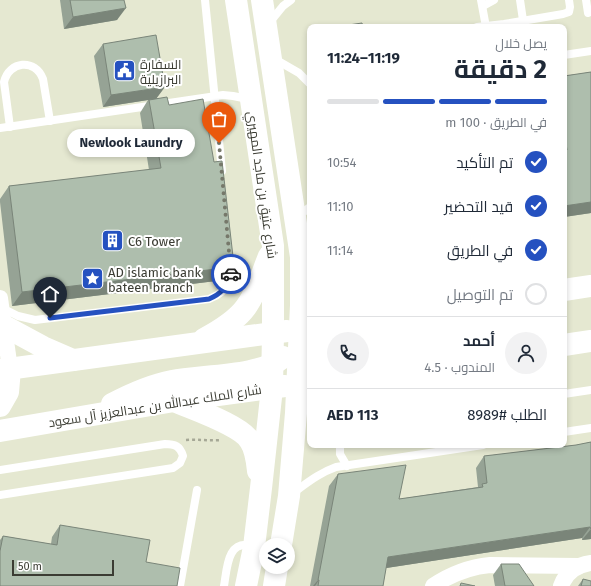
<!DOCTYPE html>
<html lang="ar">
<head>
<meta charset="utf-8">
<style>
	:root { --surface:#fff; --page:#f2f2f3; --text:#1f2937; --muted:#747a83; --line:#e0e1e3; --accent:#2551c0 }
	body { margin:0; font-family:"Fira Sans",Cairo,sans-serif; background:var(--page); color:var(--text); direction:rtl; height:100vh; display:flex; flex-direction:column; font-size:15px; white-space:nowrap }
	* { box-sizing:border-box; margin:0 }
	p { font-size:13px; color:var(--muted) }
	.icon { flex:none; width:22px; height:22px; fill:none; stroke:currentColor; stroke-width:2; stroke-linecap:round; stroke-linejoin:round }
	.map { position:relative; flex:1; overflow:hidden; direction:ltr }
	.drawer { position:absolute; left:307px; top:24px; width:260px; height:424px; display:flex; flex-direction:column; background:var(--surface); border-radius:8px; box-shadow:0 2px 6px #0003; direction:rtl }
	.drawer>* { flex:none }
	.buttons { position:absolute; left:259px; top:538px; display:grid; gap:8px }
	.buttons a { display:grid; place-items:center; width:36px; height:36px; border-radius:50%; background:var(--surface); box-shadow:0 2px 6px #0003; font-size:20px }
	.scale { position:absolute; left:12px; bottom:10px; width:102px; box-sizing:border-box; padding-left:4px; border:2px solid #3b3c33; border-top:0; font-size:11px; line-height:14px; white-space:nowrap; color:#3b3c33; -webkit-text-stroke:3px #fff; paint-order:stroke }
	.pin { position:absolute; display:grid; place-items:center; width:34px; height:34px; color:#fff; margin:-41px -17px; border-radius:50% 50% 50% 0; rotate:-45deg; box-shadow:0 0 4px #0007 }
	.pin .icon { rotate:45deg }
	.courier { position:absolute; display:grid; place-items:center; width:40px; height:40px; margin:-20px; border:3px solid #2551c0; border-radius:50%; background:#fff; color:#222; box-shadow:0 1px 5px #0007 }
	.bubble { position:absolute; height:28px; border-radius:14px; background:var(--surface); box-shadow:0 2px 6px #0003; font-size:13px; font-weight:700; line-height:28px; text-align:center; direction:rtl }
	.summary em { font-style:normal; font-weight:700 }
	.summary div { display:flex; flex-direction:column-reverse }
	.summary { display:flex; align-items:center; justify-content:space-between; height:68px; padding:0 20px }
	h1 { font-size:26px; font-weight:700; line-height:30px }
	.bar { display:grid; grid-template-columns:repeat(4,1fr); gap:6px 4px; align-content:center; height:48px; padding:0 20px }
	.bar i { height:5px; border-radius:3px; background:var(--line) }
	.bar .current { background:var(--accent) }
	.bar p { grid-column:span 4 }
	.line { display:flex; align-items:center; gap:10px; padding:0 20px; border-top:1px solid var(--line) }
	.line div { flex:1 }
	.round { display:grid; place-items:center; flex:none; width:42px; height:42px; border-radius:21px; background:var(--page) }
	ol { padding:0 20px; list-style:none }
	li { display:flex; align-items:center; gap:12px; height:44px }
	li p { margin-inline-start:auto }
	li .icon { padding:4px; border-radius:50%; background:var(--accent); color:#fff; stroke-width:4 }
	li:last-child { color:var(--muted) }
	li i { width:22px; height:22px; border:2px solid var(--line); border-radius:50% }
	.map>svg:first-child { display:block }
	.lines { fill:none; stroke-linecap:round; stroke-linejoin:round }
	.path { stroke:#a6a896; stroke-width:2.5; stroke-dasharray:3 3; stroke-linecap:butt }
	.lane { stroke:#fff; stroke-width:8 }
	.street { stroke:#fff; stroke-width:16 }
	.secondary { stroke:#fff; stroke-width:22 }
	.wall { fill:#96a395 }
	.shaded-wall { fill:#7a8579 }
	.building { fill:#aebead; stroke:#7a8579 }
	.done { stroke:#76786a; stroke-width:4; stroke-dasharray:0 7.2 }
	.route { stroke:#2551c0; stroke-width:5 }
	.labels { text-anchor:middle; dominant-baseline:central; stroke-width:4; stroke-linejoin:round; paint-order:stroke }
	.poi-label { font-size:13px; fill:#3b3c33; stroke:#fff; text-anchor:start }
	.street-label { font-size:13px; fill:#3b3c33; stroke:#fff }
</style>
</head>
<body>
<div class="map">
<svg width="591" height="586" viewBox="0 0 591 586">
	<rect width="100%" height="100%" fill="#e5e8d1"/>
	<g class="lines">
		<path class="path" d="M186,440C198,439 209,441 221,440"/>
		<g class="lane">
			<path d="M205,0L222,171"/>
			<path d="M481,0L486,27"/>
			<path d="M520,0L524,27"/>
			<path d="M586,0L588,13"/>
			<path d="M483,6L494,0"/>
			<path d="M270,22L283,6L291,0"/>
			<path d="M477,27L504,24L563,14L569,12L570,7L569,0"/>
			<path d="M564,55L591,51"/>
			<path d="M273,58L299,73L310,84"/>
			<path d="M10,127L4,82C9,61 35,58 43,79L50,121"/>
			<path d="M0,128L223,95L233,96L248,99"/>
			<path d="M297,217L310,207"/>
			<path d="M2,308L18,316L35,320L209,299C230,291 233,278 231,258"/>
			<path d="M564,394L591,390"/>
			<path d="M564,432L591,428"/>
			<path d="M340,445V454L347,466"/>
			<path d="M0,470L165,444C175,444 180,446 183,456L180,463L173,468L0,495"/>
			<path d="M293,493C307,483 319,473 336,467L483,445"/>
			<path d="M180,586L197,490"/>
			<path d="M224,586C227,569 227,538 253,546"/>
		</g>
		<g class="street">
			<path d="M0,298L10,369"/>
			<path d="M433,586C451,574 469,567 490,565L579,566"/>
			<path d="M561,586C566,572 577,565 591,563"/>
		</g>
		<g class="secondary">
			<path d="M236,0L273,246V333L272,388L261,488L254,547L246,586"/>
			<path d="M262,0L301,257V305L296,413L289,496L281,545"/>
			<path d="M564,290L591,286"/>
			<path d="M4,326L43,347L73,360"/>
			<path d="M204,339C219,331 236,321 246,307C257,292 262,273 269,256"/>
			<path d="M564,345L591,341"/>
			<path d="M0,370L287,331"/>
			<path d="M174,401C192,409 241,425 250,441C256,450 257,462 258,471"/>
			<path d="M112,404C131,394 151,385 172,381C201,375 262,377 283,357"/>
			<path d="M0,406L8,392L10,369"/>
			<path d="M0,431L174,401L285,386"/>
			<path d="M274,586L277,567"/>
		</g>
	</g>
	<g class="wall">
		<path d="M60,0H124L117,20L64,29Z"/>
		<path d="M103,44L157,98L169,105L224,280L12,306L0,202V199L9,186L149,170L140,113L148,100L103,107L94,56Z"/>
		<path d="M591,72V213L564,217V76Z"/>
		<path d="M591,442V539L582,540V538L386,568L383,586H310L329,486L338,474L399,499L478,487L476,468L484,456L576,445Z"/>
		<path d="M60,525L146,562L0,586V540L3,536L51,544L52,537Z"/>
		<path d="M501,564L534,586H495L493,575Z"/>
		<path d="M583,579L591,586H578Z"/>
	</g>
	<g class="shaded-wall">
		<path d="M126,8L117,20L64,29L73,17Z"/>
		<path d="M165,87L156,99L149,100H148L103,107L111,95Z"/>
		<path d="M591,202V213L564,217V206Z"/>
		<path d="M233,267L224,280L12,306L22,292Z"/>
		<path d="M590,527L582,538L380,569L388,557Z"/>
		<path d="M591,529V539L582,540Z"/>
		<path d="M318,580H319L315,586H313Z"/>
	</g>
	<g class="building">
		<path d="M70,0H124L126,8L73,17Z"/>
		<path d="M362,23L363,27H335Z"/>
		<path d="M156,35L165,87L111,95L103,44Z"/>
		<path d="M591,72V202L564,206V150H567L564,131V76Z"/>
		<path d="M167,97L169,105L203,99L214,162L222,161L234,265L233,267L22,292L9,186L161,168L149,100Z"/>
		<path d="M591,442V529L590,527L388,557L383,586H318L319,580H318L338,474L406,465L399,499L483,487L482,484L487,483L484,456L576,445Z"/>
		<path d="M60,525L150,540L146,562L180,568L177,586H0V551L3,536L57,545Z"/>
		<path d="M501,564H519L534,586H505Z"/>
		<path d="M583,579L591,581V586H581Z"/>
		<path d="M461,583L475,586H460Z"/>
	</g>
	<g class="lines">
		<path class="done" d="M219,143L231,274"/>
		<path class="route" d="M50,318L209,299C221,294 228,287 231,274"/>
	</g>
	<defs>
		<symbol id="civic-square" viewBox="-11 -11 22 22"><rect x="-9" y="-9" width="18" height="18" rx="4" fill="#2551c0" stroke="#fff"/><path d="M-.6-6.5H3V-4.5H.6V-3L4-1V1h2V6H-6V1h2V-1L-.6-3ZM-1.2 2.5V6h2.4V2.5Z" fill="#fff"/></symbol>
		<symbol id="building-square" viewBox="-11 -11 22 22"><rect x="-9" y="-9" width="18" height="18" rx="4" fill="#2551c0" stroke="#fff"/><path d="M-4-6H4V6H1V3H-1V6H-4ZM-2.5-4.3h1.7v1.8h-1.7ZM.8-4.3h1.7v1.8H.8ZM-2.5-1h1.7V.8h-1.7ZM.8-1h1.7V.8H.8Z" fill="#fff"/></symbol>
		<symbol id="sight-square" viewBox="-11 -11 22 22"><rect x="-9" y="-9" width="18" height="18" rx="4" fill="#2551c0" stroke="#fff"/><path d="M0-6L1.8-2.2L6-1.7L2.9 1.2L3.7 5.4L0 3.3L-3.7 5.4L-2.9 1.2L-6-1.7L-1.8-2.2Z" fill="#fff"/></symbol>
	</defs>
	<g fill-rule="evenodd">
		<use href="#civic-square" x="112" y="58" width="25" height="25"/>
		<use href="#building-square" x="100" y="228" width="25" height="25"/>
		<use href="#sight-square" x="80" y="266" width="25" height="25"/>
	</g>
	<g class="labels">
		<g class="poi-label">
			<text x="140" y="64">السفارة<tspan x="140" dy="15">البرازيلية</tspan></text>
			<text x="128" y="241">C6 Tower</text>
			<text x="108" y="272">AD islamic bank<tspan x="108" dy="15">bateen branch</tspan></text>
		</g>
		<g class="street-label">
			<text transform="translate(262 185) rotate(82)">شارع عتيق بن ماجد المهيري</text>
			<text transform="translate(155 406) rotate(-9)">شارع الملك عبدالله بن عبدالعزيز آل سعود</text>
		</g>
	</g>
</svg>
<div class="buttons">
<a><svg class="icon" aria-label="layers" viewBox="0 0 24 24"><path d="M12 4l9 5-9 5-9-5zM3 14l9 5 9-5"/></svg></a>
</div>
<div class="scale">50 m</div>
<div class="pin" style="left:219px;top:143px;background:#ea580c"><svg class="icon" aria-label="bag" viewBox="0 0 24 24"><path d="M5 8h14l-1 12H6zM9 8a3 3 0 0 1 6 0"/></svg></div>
<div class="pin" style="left:50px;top:318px;background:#1f2937"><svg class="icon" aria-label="home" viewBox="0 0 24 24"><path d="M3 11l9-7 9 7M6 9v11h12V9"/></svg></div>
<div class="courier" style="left:231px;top:274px"><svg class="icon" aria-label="car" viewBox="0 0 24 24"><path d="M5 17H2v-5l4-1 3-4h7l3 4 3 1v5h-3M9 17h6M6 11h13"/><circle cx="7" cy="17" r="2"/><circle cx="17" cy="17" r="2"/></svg></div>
<div class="bubble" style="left:67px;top:129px;width:128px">Newlook Laundry</div>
<section class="drawer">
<div class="summary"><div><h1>2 دقيقة</h1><p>يصل خلال</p></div><em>11:19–11:24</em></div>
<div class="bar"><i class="current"></i><i class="current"></i><i class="current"></i><i></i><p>في الطريق · 100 m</p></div>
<ol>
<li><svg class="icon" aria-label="check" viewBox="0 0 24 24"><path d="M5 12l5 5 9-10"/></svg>تم التأكيد<p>10:54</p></li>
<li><svg class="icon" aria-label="check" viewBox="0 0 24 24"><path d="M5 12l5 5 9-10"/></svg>قيد التحضير<p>11:10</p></li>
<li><svg class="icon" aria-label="check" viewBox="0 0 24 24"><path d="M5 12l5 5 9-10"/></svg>في الطريق<p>11:14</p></li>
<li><i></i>تم التوصيل</li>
</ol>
<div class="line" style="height:72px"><a class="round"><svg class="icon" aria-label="person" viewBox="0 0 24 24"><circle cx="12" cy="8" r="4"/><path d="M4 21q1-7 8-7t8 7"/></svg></a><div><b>أحمد</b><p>المندوب · 4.5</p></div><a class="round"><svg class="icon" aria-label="phone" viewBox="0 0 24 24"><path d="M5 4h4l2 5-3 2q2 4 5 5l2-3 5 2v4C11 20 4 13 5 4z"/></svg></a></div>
<div class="line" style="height:52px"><div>الطلب #8989</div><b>AED 113</b></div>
</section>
</div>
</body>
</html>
